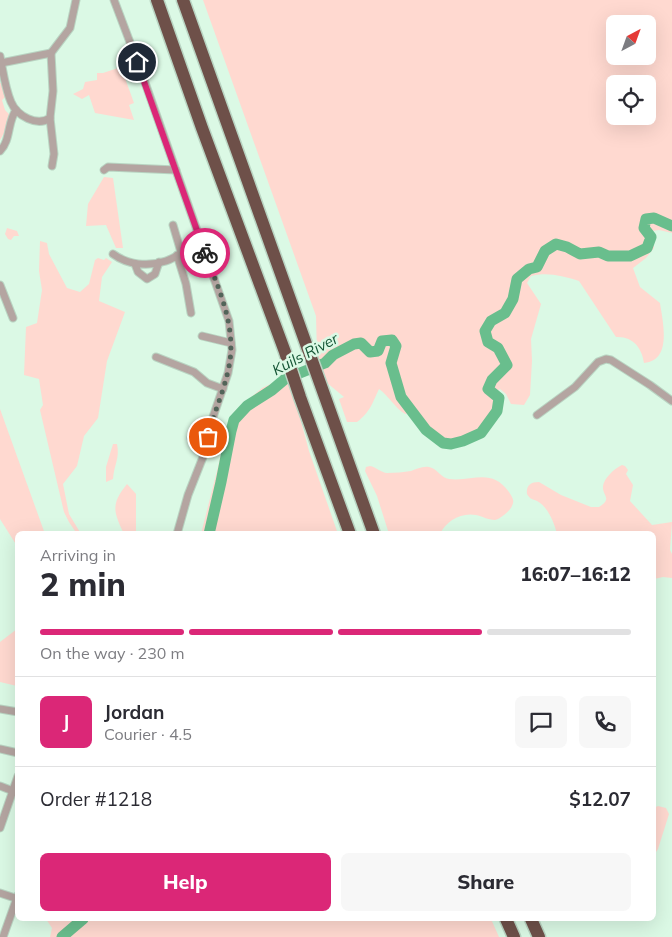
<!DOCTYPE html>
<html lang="en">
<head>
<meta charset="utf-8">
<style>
	:root { --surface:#fff; --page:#f7f7f7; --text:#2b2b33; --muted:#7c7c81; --line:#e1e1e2; --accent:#db2777 }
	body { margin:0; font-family:Mulish,sans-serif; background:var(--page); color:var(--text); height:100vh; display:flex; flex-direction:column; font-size:19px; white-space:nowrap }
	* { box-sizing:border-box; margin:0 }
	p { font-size:16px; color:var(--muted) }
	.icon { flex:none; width:28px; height:28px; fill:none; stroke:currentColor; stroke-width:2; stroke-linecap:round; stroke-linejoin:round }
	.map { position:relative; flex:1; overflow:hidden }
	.details { position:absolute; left:15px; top:531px; width:641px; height:390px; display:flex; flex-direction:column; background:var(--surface); border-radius:8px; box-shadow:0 5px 20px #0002 }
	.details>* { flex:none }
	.needle { width:32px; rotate:41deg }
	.tools { position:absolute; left:606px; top:15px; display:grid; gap:10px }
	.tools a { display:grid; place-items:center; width:50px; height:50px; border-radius:8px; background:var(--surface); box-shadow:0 5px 20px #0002; font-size:25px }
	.pin { position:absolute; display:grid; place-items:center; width:42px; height:42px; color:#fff; margin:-21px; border:2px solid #fff; border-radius:50%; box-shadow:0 1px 5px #0007 }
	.courier { position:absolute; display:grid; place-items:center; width:50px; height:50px; margin:-25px; border:4px solid #db2777; border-radius:50%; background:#fff; color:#222; box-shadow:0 1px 6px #0007 }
	.overview em { font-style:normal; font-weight:800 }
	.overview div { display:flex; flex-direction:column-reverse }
	.overview { display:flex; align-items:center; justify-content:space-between; height:85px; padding:0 25px }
	h1 { font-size:32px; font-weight:800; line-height:38px }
	.bar { display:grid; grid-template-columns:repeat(4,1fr); gap:8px 5px; align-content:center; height:60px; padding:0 25px }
	.bar i { height:6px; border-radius:4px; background:var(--line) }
	.bar .on { background:var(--accent) }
	.bar p { grid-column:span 4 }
	.line { display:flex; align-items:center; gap:12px; padding:0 25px; border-top:1px solid var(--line) }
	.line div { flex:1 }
	.round { display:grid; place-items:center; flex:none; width:52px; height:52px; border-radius:8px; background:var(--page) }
	.button { display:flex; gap:10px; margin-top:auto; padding:10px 25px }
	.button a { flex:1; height:58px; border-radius:8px; background:var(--accent); color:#fff; font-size:20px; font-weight:800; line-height:58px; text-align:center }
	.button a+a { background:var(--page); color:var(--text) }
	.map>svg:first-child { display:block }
	.green { fill:#ffd9d0; fill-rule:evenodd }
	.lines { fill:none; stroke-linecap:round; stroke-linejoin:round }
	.river { stroke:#69be8d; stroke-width:11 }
	.minor-casing { stroke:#b9d4c2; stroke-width:9 }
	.motorway-casing { stroke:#b9d4c2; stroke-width:15 }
	.minor { stroke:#b4a5a1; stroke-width:7 }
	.motorway { stroke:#6e5049; stroke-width:12 }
	.done { stroke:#526459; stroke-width:5; stroke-dasharray:0 9 }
	.route { stroke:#db2777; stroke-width:6 }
	.labels { text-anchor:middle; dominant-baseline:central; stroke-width:5; stroke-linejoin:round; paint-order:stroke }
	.water-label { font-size:15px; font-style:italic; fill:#165636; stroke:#dbf9e5 }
</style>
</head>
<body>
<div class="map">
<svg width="672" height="937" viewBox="0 0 672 937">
	<rect width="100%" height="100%" fill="#dbf9e5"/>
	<g class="green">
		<path d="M203,0H672V233L659,230L652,231L654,248L646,258L633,268L640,287L660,303C663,323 672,361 644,363C642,348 633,336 616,337L579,281C562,276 548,272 531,276L527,283L541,304L531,339L532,361L530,395L524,405L511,404L506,394L500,389L494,392L499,398C495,422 481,437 458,443C453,444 447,445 442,443C430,438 420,423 413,412L405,414C394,407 389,396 379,389C372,404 370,412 357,422H347L339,399L344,397L326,382L317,354L316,316ZM615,24H648V56H615ZM615,84H648V116H615Z"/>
		<path d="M121,67L134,103L129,105L134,120L95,113L89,95L82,99L73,94L83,89L85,82L97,80V73H103Z"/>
		<path d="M0,83H3L7,95L2,100L5,110L10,115L7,128L0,140Z"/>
		<path d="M104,177L113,178L123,248H116L106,225L86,226L88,204Z"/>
		<path d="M7,228L17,231L19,236H14L11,240L8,239L5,234Z"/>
		<path d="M40,241L47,243L49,254L67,288L80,292L89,284L95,260L98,258L104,260L106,258L112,262L102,277L99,301L125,312L107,361L98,418L84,436L77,466L63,484L69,514L81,534H77L69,522L64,512L40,410L43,405L39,379L24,375L26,327L37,323L42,290L39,271Z"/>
		<path d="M277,381H290L309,451L338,534H201L224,443L227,425L235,411L262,388Z"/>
		<path d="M0,409L45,534H18L17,546L0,519Z"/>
		<path d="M113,444H117C120,458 114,465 113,479L106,482V467Z"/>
		<path d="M622,465L625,466L628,470L626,474L633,485L630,501L652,525L672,522L670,550L672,554V578L663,577L654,579V534H557C554,522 548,507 537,501C532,499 530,499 527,494C526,486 530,482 539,482L561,495L591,507H599C613,498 602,496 603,486C604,478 615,468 622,465Z"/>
		<path d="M370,466C376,467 382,473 387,473C395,473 404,472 411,471C417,469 422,466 429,467C438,469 441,478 449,479C473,482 491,467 509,492C512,497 515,500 512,506C510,511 500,519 495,520C488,520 482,516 476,515C461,512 446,521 440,534H389L377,496L365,471L366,467Z"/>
		<path d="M127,484L136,494V534H124C113,511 111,504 127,484Z"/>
		<path d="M17,629V686L0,682V642Z"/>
		<path d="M658,806L666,808L669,814L658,849L654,855V808Z"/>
		<path d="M46,919H491L499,937H50L52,928Z"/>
	</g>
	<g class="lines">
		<g class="river">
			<path d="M209,534L221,482L231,431L234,420L247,406L272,390L285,379L325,363L333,355L354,344L361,343L370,352L378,351L382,341L392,340L396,346L391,363L401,397L426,430L443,443L451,444L463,441L481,433L497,411L499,398L488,389L492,380L507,365L498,348L488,342L485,331L491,321L505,313L513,299L517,279L529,269L537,267L545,251L556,244L567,247L580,254L599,252L608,256H630L647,248L651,237L644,228L646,219L654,218L672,226"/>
			<path d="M62,937L83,919"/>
		</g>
		<defs>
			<g id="minor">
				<path d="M114,0L142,74L229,321L232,350L228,373L213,417L203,457L188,495L177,534"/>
				<path d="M0,56C3,71 5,88 11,102C17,116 37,127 50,118L53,91L51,53L70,28L76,0"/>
				<path d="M1,63L51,53"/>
				<path d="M50,118L54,154L52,166"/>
				<path d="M0,151C11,140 7,123 16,110"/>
				<path d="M104,170L108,167L176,170"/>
				<path d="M173,225L181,252"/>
				<path d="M113,254C128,265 148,267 166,261C178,257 190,247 200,240"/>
				<path d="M177,255L186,284L191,313"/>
				<path d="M135,264L138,272L147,279L155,274L159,262"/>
				<path d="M0,285L13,318"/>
				<path d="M202,336L231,343"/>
				<path d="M156,357L194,372L207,383L223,389"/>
				<path d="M537,415L575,387L598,362L606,359L611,360L650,385L672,401"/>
				<path d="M191,438L206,444"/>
				<path d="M0,709L18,712"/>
				<path d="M0,749L18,753"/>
				<path d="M0,786L13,791"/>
				<path d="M0,828L18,776"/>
				<path d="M0,893L18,899"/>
				<path d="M3,937L18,895"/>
			</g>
			<g id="motorway">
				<path d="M157,0L202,128L285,352L300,397L350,534"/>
				<path d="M183,0L374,534"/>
				<path d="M506,919L514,937"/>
				<path d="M531,919L539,937"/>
			</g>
		</defs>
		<use href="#minor" class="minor-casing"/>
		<use href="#motorway" class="motorway-casing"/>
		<use href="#minor" class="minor"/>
		<use href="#motorway" class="motorway"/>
	</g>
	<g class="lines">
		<path class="done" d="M205,253C220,292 238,330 228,371C223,394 213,414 208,437"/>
		<path class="route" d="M137,62L205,253"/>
	</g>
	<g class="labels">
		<g class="water-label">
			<text transform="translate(305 354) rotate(-28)">Kuils River</text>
		</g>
	</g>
</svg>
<div class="tools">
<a><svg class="needle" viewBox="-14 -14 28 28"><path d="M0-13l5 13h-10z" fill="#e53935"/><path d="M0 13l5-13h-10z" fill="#7c7c81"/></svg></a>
<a><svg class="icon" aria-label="locate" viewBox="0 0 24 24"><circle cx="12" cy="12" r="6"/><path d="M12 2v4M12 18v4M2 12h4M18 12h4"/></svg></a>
</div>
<div class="pin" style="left:208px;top:437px;background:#ea580c"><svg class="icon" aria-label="bag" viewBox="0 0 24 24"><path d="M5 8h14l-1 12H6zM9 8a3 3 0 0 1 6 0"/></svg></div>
<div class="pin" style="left:137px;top:62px;background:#1f2937"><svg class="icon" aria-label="home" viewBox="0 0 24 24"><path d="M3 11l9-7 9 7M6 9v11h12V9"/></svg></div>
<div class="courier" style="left:205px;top:253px"><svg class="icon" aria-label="bike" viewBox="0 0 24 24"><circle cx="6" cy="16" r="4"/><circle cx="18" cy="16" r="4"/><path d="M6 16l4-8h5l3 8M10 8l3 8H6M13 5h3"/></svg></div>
<section class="details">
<div class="overview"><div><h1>2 min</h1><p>Arriving in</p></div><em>16:07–16:12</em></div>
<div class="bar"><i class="on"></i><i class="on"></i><i class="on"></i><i></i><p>On the way · 230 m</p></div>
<div class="line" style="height:90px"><b class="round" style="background:var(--accent);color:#fff">J</b><div><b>Jordan</b><p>Courier · 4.5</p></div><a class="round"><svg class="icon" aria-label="chat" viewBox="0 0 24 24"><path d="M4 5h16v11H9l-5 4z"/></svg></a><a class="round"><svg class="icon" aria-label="phone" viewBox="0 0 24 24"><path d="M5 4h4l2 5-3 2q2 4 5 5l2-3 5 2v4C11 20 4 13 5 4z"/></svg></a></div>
<div class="line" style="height:65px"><div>Order #1218</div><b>$12.07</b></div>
<div class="button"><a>Help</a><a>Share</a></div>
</section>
</div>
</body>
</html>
